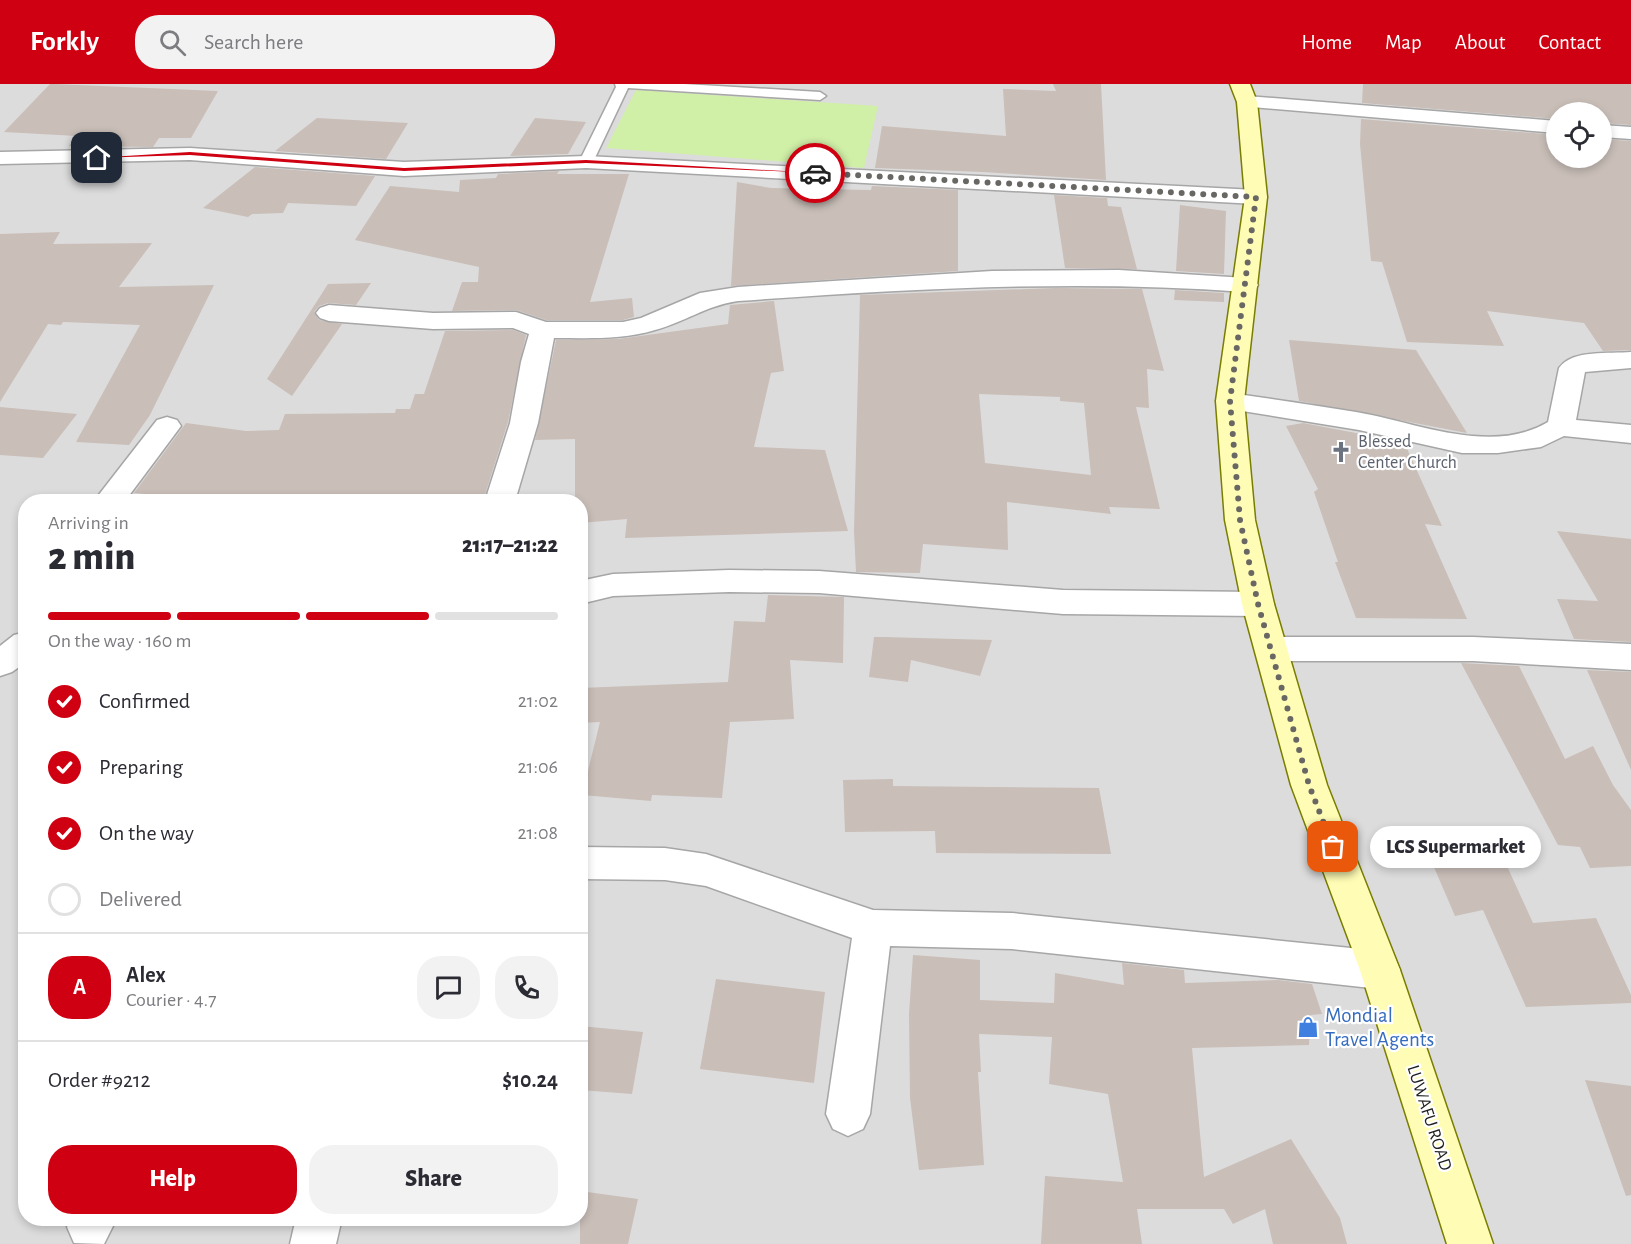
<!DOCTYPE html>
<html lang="en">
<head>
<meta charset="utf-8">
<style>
	:root { --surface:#fff; --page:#f2f2f3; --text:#2b2b33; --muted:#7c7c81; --line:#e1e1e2; --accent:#cf0011 }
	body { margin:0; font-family:"Alegreya Sans",sans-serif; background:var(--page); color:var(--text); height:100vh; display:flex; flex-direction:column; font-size:22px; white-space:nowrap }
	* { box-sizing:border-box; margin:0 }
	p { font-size:20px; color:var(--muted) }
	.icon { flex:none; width:33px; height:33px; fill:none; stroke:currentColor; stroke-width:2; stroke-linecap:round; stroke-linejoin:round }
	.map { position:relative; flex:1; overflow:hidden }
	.panel { position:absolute; left:18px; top:410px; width:570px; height:732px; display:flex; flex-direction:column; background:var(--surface); border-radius:24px; box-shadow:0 3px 9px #0003 }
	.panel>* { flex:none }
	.tools { position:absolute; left:1546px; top:18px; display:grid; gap:12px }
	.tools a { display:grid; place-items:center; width:66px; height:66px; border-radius:50%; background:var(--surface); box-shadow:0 3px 9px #0003; font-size:30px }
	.pin { position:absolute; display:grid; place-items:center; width:51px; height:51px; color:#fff; margin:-26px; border-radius:12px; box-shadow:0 3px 9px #0006 }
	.courier { position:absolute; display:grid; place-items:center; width:60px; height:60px; margin:-30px; border:4px solid #cf0011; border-radius:50%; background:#fff; color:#222; box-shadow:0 2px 8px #0007 }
	.bubble { position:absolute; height:42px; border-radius:21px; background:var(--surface); box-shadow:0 3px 9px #0003; font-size:20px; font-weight:800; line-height:42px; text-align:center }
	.headline em { font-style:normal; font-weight:800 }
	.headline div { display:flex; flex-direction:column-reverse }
	.headline { display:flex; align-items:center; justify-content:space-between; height:102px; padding:0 30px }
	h1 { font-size:39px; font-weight:800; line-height:45px }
	.bar { display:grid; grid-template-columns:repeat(4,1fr); gap:9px 6px; align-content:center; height:72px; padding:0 30px }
	.bar i { height:8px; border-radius:4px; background:var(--line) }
	.bar .active { background:var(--accent) }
	.bar p { grid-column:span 4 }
	.line { display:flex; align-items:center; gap:15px; padding:0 30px; border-top:2px solid var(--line) }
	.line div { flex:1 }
	.round { display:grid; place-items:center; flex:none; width:63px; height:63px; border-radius:24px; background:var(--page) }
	ol { padding:0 30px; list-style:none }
	li { display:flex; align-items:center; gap:18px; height:66px }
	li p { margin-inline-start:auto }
	li .icon { padding:6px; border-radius:50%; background:var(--accent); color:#fff; stroke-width:4 }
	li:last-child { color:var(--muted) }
	li i { width:33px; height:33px; border:3px solid var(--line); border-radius:50% }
	.button { display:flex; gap:12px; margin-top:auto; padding:12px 30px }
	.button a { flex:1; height:69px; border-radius:24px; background:var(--accent); color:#fff; font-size:24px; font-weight:800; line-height:69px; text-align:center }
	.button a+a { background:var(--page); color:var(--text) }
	header { display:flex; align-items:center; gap:36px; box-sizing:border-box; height:84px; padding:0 30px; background:var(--accent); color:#fff }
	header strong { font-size:28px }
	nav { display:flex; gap:33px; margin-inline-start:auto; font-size:21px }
	.search { width:420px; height:54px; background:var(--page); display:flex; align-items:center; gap:15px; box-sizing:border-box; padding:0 21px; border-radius:24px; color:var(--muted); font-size:22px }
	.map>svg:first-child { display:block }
	.residential { fill:#dddcdc; fill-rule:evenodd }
	.grass { fill:#d0efa7 }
	.building { fill:#c9beb8; fill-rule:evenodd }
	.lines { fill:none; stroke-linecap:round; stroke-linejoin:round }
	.lane-casing { stroke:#a6a6a6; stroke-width:3 }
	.street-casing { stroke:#a6a6a6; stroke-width:3 }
	.secondary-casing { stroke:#797d00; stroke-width:3 }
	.lane { fill:#fff; fill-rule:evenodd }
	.street { fill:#fff; fill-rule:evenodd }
	.secondary { fill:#fffcb5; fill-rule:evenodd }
	.route { fill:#cf0011 }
	.done { stroke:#686764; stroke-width:6; stroke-dasharray:0 10.8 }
	.labels { text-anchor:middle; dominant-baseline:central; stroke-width:4.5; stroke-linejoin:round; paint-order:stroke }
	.worship-label { font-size:18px; fill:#5b616d; stroke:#fff; text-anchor:start }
	.street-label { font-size:18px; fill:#1f1f1f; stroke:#fff }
	.near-shop-label { font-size:21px; fill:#366cbe; stroke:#fff; text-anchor:start }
</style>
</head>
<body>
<header>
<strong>Forkly</strong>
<div class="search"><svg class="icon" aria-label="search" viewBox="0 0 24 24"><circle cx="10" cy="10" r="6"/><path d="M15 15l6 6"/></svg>Search here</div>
<nav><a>Home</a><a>Map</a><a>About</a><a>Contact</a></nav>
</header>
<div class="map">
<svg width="1631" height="1160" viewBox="0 0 1631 1160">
	<rect width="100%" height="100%" fill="#f1ece5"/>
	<path class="residential" d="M0,0H1631V1160H0ZM1557,28H1602V74H1557ZM26,417H580V1134H26Z"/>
	<path class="grass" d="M636,6L878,22L864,84L606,64Z"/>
	<g class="building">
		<path d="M50,0H54L218,7L191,54H159L153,63L69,62L77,52L4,48Z"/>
		<path d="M1053,0H1101L1106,96L983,88L875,84L882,42L1006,52L1003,5L1056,7Z"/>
		<path d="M1363,0H1631V41L1602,39V28H1557V35L1362,19Z"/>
		<path d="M317,34L408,39L386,75L275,67Z"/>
		<path d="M535,34L586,38L568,70L510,72Z"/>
		<path d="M1361,35L1557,51V74H1602V55L1631,57V266L1603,267L1584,239L1487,227L1504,262L1407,258L1382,178L1371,177L1360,60Z"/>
		<path d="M255,83L375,92L356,122L288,119L283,129L252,130L248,133L203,124Z"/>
		<path d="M559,87L557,90H629L590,218L632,214L634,233L623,236H546L516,226L452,227L462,198H478L479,183L355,156L390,102L459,108L460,96L496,94L498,90Z"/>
		<path d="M737,98L771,104L871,106L872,102L958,106V187L731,202Z"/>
		<path d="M1054,111L1107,114L1108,122L1121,123L1137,185L1065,184Z"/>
		<path d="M1180,121L1226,127L1224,190L1176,187Z"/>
		<path d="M60,148L53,160L152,159L119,203L214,201L150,331L129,361L76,358L140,241L63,238L61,241L48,240L0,318V150Z"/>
		<path d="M371,199L356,221L328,219L319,222L314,228L319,236L342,240L292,312L267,295L328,200Z"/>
		<path d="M1055,204L1142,205L1164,287L1147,285L1149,324L1136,323L1160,425L1109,423L1111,430L1007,418L1008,466L923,460L920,489L856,488L854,447L860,211ZM979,310L1060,313V317L1084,319L1091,391L985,379Z"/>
		<path d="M1175,206L1224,209V218L1174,216Z"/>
		<path d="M774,217L784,287L771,289L754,363L825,366L848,447L625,454L627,435L580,439V417H575V355L535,356L556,256L618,255L728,240L730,221Z"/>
		<path d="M513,246L526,251L508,338L483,417H151L156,411L134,409L186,339L246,347L279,346L285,330L395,329L396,325H410L415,310H424L445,247Z"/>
		<path d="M1289,256L1416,266L1467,349L1299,317Z"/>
		<path d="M0,323L77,330L43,374L0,371Z"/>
		<path d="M1303,339L1404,358L1442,442L1425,440L1467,535L1356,534L1335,478H1338L1314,408L1318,405L1286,342Z"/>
		<path d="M1557,447L1631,455V558L1574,555L1557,515L1598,517Z"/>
		<path d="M768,511L844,513L843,579L790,576L794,635L730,638L722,714L652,711L651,717L582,711L600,638L580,639V604L728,598L734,537L765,538Z"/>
		<path d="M874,553H884L992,556L980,592L911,576L908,598L869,593Z"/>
		<path d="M1461,579L1519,582L1565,675L1593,662L1613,701L1631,726V782L1590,784L1580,763L1558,761Z"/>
		<path d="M1587,586L1631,588V686Z"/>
		<path d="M893,695V702L1099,704L1111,770L936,769L935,747L845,748L843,696Z"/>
		<path d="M1424,760H1497L1533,839L1596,834L1631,911V919L1526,923L1483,826L1455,832Z"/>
		<path d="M913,871L980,876V916L1054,919L1055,889L1124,901L1122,879L1184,886L1185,899L1278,896L1312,900L1322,930L1311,931L1309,961L1192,964L1204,1093L1291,1055L1340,1134L1347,1160H1273L1265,1125L1233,1140L1224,1125H1137L1142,1160H1041L1045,1092L1123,1098L1108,1010L1049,1000L1052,953L979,950L981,988H978L984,1081L919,1086L910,1014L909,930Z"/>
		<path d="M716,895L825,908L814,999L700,985Z"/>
		<path d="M580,942L643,948L632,1010L580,1006Z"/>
		<path d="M1585,996L1631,1002V1111L1626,1112Z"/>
		<path d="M580,1107L638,1115L628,1160H580Z"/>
	</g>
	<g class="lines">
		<defs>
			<path id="lane" d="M615,0H684L820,8L826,12L820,16L628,4L593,78L591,81H581L579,78L616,3Z"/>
			<g id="street">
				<path d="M1247,12L1557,37V49L1240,22L1237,18L1240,14Z"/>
				<path d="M1602,41L1631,43V55L1602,53Z"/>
				<path d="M190,64L404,78L586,72L1256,106L1264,108L1267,113L1264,118L1256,120L586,84L404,92L190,76L0,80V68Z"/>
				<path d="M1119,186L1246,194L1255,196L1258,201L1255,206L1246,208C1076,195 908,205 738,217C705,222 685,238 655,246C622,256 588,254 554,254L538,339L515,417H485L510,339L521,278L529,250L513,244L433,245L329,237L320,234L316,229L320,224L329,221L433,229L516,228L546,238H623L641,234L700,209L738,203L992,187Z"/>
				<path d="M1631,268V284L1585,288L1576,336L1631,341V359L1564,352L1541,363L1498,369H1462L1359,346L1230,325L1220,323L1216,317L1220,311L1230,309C1272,315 1314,321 1356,328C1416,338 1491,372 1548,338L1559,284C1572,265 1610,270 1631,268Z"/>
				<path d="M167,333L177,336L181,342L125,417H94L157,336Z"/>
				<path d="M729,486L819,487L1063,506L1258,508L1269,512L1274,520L1269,528L1258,532L1063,530L819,509L729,508L613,512L580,520V497L613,490Z"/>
				<path d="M26,548V578L12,588L0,592V562L14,551Z"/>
				<path d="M1272,553H1473L1631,560V586L1473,577H1272L1260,574L1256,565L1260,556Z"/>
				<path d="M580,763L665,764L706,770L873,826L1012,829L1380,867L1394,873L1400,886L1394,899L1380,905L1012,865L890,862L870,1030L863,1045L848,1052L833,1045L826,1030L852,854L706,802L665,796L580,795Z"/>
				<path d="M71,1134H117L104,1160L74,1159L67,1143Z"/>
				<path d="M296,1134H342L336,1160H290Z"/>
			</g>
			<path id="secondary" d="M1230,0H1250L1257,18L1267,113L1244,317L1255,436L1274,520L1327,701L1400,886L1493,1160H1447L1360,886L1291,701L1242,520L1225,436L1216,317L1245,113L1237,18Z"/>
		</defs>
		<use href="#lane" class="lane-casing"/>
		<use href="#street" class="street-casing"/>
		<use href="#secondary" class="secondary-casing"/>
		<use href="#lane" class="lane"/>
		<use href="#street" class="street"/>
		<use href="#secondary" class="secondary"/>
	</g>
	<path class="route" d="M190,68L404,84L586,76L818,89L586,79L404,87L190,71L93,74Z"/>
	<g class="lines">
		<path class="done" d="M815,89L1256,113L1230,317L1240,436L1258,520L1309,701L1333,763"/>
	</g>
	<defs>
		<symbol id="church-bare" viewBox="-9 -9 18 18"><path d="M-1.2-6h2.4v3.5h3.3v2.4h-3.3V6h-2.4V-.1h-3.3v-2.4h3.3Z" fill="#6b7280" stroke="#fff" stroke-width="2.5" paint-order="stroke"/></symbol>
		<symbol id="shop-bare" viewBox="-9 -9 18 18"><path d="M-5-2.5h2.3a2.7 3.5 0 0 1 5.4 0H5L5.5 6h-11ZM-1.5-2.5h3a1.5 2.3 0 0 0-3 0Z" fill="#3f7fe0" stroke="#fff" stroke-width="2.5" paint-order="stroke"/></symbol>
	</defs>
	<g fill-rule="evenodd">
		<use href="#church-bare" x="1326" y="353" width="30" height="30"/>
		<use href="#shop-bare" x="1293" y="928" width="30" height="30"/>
	</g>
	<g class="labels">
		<g class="worship-label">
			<text x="1358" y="358">Blessed<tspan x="1358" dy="21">Center Church</tspan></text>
		</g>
		<g class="street-label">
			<text transform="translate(1429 1034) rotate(72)">LUWAFU ROAD</text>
		</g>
		<g class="near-shop-label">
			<text x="1325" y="931">Mondial<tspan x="1325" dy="24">Travel Agents</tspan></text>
		</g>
	</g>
</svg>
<div class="tools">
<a><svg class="icon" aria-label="locate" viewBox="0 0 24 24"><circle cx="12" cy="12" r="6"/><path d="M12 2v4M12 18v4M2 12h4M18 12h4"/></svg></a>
</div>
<div class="pin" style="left:1333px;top:763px;background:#ea580c"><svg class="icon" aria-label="bag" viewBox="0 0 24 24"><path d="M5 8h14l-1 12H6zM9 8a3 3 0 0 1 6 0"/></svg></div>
<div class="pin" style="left:97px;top:74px;background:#1f2937"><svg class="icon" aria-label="home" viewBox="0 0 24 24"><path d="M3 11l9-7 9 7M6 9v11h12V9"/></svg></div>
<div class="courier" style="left:815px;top:89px"><svg class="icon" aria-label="car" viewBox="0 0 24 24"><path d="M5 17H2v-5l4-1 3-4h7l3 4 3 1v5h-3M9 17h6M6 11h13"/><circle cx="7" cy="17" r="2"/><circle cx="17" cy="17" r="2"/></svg></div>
<div class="bubble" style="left:1370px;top:742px;width:171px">LCS Supermarket</div>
<section class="panel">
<div class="headline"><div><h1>2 min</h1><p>Arriving in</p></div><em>21:17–21:22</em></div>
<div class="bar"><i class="active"></i><i class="active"></i><i class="active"></i><i></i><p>On the way · 160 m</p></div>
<ol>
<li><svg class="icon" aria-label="check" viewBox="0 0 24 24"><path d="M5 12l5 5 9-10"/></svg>Confirmed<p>21:02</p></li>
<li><svg class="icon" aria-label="check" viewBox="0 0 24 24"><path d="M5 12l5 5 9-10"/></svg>Preparing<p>21:06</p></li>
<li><svg class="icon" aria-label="check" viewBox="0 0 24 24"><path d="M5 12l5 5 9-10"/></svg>On the way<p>21:08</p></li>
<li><i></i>Delivered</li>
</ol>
<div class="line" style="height:108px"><b class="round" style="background:var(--accent);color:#fff">A</b><div><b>Alex</b><p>Courier · 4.7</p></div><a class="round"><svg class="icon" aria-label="chat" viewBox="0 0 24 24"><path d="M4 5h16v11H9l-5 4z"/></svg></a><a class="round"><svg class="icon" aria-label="phone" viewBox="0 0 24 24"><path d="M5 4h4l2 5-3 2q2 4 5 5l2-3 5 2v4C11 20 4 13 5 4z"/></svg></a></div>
<div class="line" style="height:78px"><div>Order #9212</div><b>$10.24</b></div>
<div class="button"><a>Help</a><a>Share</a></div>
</section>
</div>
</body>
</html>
